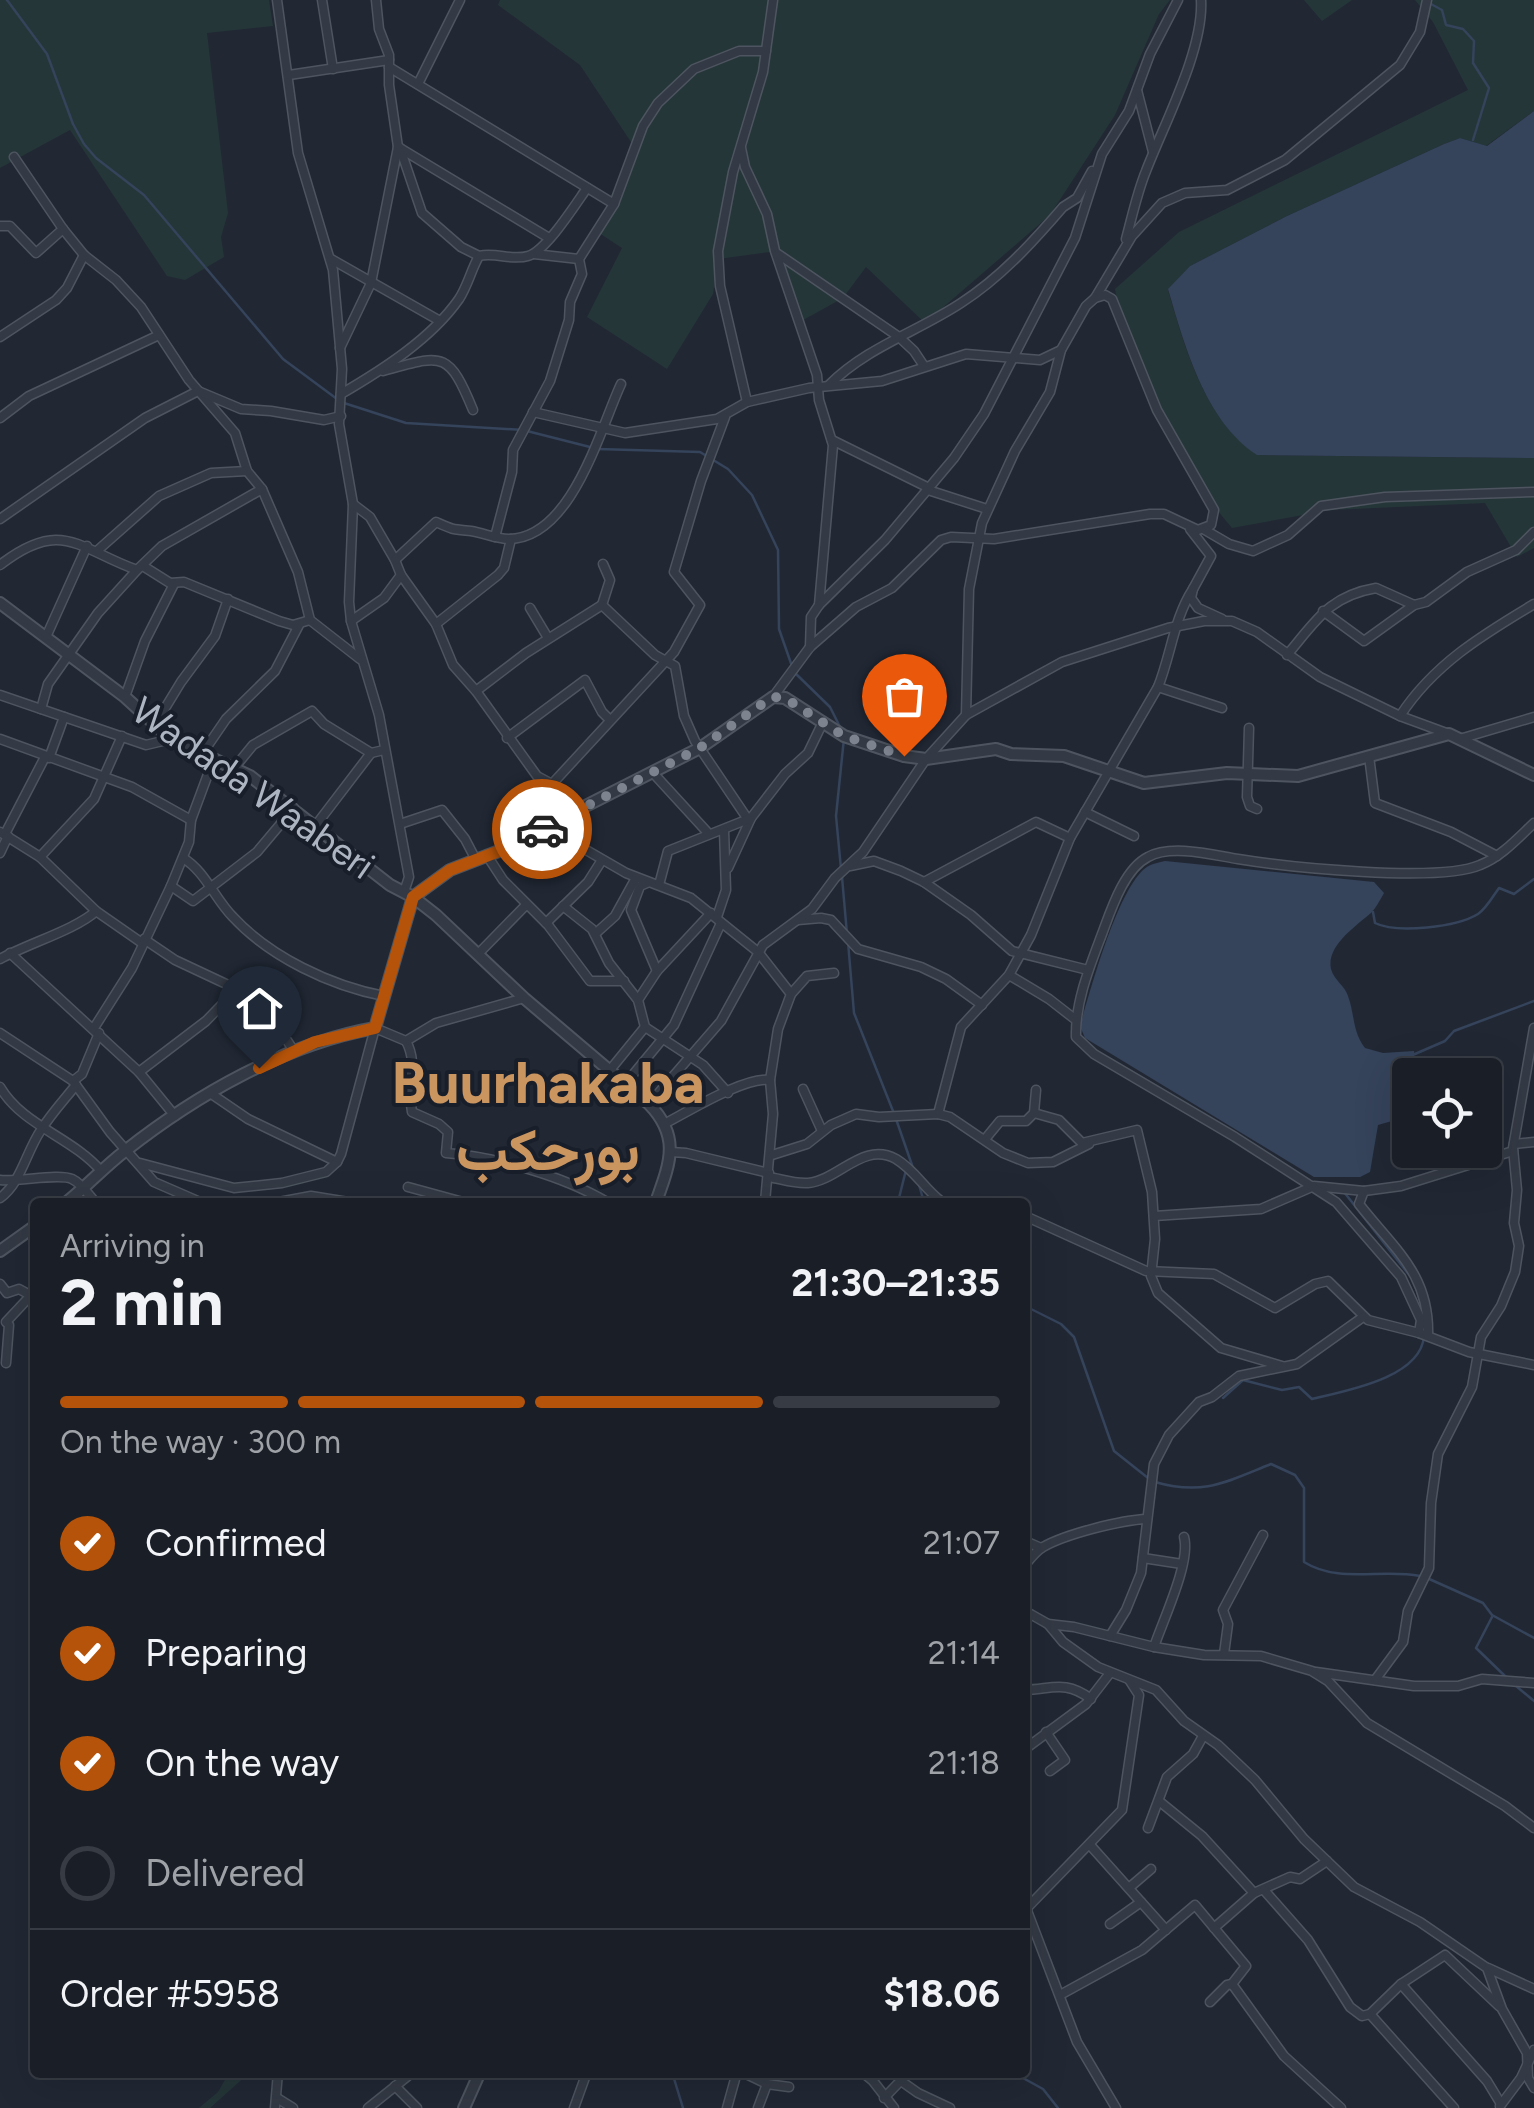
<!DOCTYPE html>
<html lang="en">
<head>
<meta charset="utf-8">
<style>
	:root { --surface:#191e27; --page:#262b33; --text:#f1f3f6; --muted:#9fa2a7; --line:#373c44; --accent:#b45309 }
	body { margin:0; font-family:Figtree,Vazirmatn,sans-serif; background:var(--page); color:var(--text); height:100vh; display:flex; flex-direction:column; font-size:38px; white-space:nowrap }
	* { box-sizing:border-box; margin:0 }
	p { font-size:32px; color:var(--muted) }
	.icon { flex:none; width:55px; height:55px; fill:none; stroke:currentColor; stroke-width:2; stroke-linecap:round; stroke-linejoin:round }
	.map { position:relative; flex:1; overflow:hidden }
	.drawer { position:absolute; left:30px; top:1198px; width:1000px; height:880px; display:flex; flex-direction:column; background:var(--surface); border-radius:10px; box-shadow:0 10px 40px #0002,0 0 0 2px var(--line) }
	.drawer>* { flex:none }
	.controls { position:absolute; left:1392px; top:1058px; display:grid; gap:20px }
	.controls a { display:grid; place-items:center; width:110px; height:110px; border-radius:10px; background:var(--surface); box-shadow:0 10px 40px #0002,0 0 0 2px var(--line); font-size:50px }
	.pin { position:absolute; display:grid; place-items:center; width:85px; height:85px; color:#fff; margin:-102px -42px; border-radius:50% 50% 50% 0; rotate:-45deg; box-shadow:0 0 10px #0007 }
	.pin .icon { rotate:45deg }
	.courier { position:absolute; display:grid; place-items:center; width:100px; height:100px; margin:-50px; border:8px solid #b45309; border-radius:50%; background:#fff; color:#222; box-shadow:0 2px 12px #0007 }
	.summary em { font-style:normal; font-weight:700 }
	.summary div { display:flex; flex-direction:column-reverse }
	.summary { display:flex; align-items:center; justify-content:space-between; height:170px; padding:0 30px }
	h1 { font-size:65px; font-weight:700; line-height:75px }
	.bar { display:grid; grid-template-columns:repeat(4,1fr); gap:15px 10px; align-content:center; height:120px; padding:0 30px }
	.bar i { height:12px; border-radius:8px; background:var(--line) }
	.bar .active { background:var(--accent) }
	.bar p { grid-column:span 4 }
	.line { display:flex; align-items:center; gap:25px; padding:0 30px; border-top:2px solid var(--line) }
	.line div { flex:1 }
	ol { padding:0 30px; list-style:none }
	li { display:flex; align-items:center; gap:30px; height:110px }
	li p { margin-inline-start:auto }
	li .icon { padding:10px; border-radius:50%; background:var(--accent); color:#fff; stroke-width:4 }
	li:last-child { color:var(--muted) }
	li i { width:55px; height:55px; border:5px solid var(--line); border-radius:50% }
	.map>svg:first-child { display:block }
	.green { fill:#253638 }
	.water { fill:#35435b }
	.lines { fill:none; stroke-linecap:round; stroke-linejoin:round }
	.stream { stroke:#35435b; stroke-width:2.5 }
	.minor-casing { stroke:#4e5560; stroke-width:11 }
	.tertiary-casing { stroke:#4e5560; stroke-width:14 }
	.minor { stroke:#343a45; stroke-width:8 }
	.tertiary { stroke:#343a45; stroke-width:10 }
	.done { stroke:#7d8490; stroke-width:10; stroke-dasharray:0 18 }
	.route { stroke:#b45309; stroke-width:12 }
	.labels { text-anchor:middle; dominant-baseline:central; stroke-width:8; stroke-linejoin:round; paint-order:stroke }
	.street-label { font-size:38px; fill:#aeb5c2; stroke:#191f2a }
	.town-label { font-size:58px; font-weight:bold; fill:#cb9560; stroke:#191f2a }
</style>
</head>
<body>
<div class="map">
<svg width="1534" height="2108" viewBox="0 0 1534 2108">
	<rect width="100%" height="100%" fill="#212834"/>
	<g class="green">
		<path d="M0,0H269L273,26L207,33L228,213L221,237L224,257L185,280L167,276L70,130L0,168Z"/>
		<path d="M500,0H1170L1159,14L1115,115L1050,215L925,323L866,267L843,298L796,324L770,252L718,259L713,294L667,369L587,317L622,248L599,233L633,145L580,65L498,5Z"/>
		<path d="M1304,0H1352L1322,21Z"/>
		<path d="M1415,0H1534V111L1486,146L1460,138L1444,144L1287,216L1190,266L1168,290C1185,348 1205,421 1258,455L1534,458V548L1517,557L1485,503L1331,510L1232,528C1179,467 1128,369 1115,289L1179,232L1468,90L1433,22Z"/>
		<path d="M229,2073H249L210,2108H199L218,2092Z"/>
	</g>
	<g class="water">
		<path d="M1534,111V458L1257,455C1205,421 1185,347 1168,289L1190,266L1287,216L1444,144L1460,138L1487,146Z"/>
		<path d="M1165,861L1374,882L1384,893C1380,900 1376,908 1371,913C1356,926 1326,946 1331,969C1334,980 1345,986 1348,996C1355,1015 1352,1031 1365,1048L1383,1053L1414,1051C1417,1064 1409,1071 1408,1083C1407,1096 1412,1105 1406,1117L1378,1125L1370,1172L1360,1177H1314L1085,1038L1080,1026C1091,988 1116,896 1143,870C1150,864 1156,863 1165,861Z"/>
	</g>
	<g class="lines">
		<g class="stream">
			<path d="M7,0L47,54L73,124L84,144L96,158L144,195L283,359L337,399"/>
			<path d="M1431,4L1442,10L1446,25L1463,29L1474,41L1473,63L1489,88L1473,140"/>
			<path d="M344,403L406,423L523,430L590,447"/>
			<path d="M598,449L700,452L728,469L752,495L778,550L779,629L794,672L830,707L842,731"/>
			<path d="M841,869L836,816L844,738"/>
			<path d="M842,877L847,934"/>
			<path d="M1373,912L1375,923C1397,934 1457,927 1478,914C1486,909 1493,896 1499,888L1514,894L1534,879"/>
			<path d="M848,942L854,1013L893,1111"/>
			<path d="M1415,1054L1445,1041L1454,1031L1534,1001"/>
			<path d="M896,1119L913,1168"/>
			<path d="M919,1185L924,1202"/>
			<path d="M1344,1192L1410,1276"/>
			<path d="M898,1202L906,1170"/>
			<path d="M1416,1288L1421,1304"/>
			<path d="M1025,1306L1061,1324L1074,1337L1114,1451L1148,1478"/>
			<path d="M1223,1398L1243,1380L1282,1390L1299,1387L1312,1399C1345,1391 1421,1378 1424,1336"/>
			<path d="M1155,1482C1203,1496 1226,1482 1271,1464L1295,1475L1304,1488V1562C1339,1584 1382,1568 1420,1576"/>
			<path d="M1427,1578L1483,1603L1492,1615L1534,1638"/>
			<path d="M1492,1617L1476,1648L1506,1677"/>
			<path d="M1516,1686L1534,1701"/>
			<path d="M672,2072L683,2108"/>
			<path d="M1012,2072L1043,2089L1058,2108"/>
			<path d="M570,2108L583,2072"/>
		</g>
		<defs>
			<g id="minor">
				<path d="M277,0L298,153L333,270L342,369L339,424L353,504L349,602L351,621L379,715L409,877L404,892"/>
				<path d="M322,0L333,69"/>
				<path d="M389,67L614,204"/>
				<path d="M289,75L389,60"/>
				<path d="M418,84L460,0"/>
				<path d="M1137,90L1153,152"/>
				<path d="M398,147L549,238"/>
				<path d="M400,148L422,213L461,247L479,256"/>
				<path d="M741,148L745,167L767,214L775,251L817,375L819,400L833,445L819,605"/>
				<path d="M14,157L63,229L84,255L116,280L141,307L189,380L235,433L247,471L262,489L298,572L310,620L360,659"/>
				<path d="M0,226H10L36,253L63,229"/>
				<path d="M1126,239C1132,217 1137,193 1146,171C1164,124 1204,49 1201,0"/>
				<path d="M534,254L579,259"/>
				<path d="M778,254L899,337L914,351L924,366"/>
				<path d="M331,259L440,321"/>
				<path d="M1095,298L1132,236L1162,203L1185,193L1227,190L1285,160L1400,65L1420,32L1427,0"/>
				<path d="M0,337L56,300L67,288L84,255"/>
				<path d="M340,348L371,283L398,147L389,85V55L379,29L376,0"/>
				<path d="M383,371C442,355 448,349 473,410"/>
				<path d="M829,385C867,347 917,332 961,303C1000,278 1033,242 1063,207L1077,198L1092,171"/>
				<path d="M341,394C382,370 431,339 459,299C468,285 471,270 479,256C496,252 512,261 528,256C546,251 575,205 587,188"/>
				<path d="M747,402L720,286L718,251L733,172L763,72L773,0"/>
				<path d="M533,412L625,433L717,419L747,402L809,388L882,381L966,354L1040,360L1061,350L1086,306L1095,298L1105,295L1112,299L1157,410L1214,510L1211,525L1198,530L1164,514H1150L994,539L951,537L941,540L892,588L856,607L810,647L773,697"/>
				<path d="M725,417L701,481L674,572L700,605L674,652L552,784L545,818L581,847L626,873L691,898L758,952L791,994L778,1029L770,1080L773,1114L765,1202"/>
				<path d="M0,418L29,396L159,335"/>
				<path d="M832,440L929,488"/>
				<path d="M928,490L987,509"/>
				<path d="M353,504L370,517L395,560L401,575L436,624L453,665L476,691L537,776L552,784"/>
				<path d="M0,519L145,418L198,391L241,409L271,411L324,420L341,416"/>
				<path d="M1190,529L1211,556L1193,589L1191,598L1198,608L1222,619"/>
				<path d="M1205,530L1229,544L1253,551L1288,535L1321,506L1385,497L1534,492"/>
				<path d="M495,537L512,472L513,450L550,381L569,320L570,302L582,274L579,259L614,204L643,126L658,103L694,69L739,51H766"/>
				<path d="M98,550L159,496L211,473L247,471"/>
				<path d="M395,560L436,522C454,530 451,529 471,531C484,533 496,539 509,539C572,538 600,429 621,384"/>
				<path d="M0,565C62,517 78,549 137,570"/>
				<path d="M143,566L170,583L184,582L279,621L293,625L310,620"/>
				<path d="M602,605L610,580L603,564"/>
				<path d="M530,608L548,638"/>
				<path d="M1323,611L1364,641L1414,605"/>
				<path d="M351,621L384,598L401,575"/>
				<path d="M436,624L498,575L504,568L511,539"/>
				<path d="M46,637L87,546"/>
				<path d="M810,647L811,617L819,605L885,540L954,458L984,414L1075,238L1102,154L1129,111L1150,54L1178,0"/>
				<path d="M1287,655C1316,621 1329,596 1376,588L1414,605L1426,602L1467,572L1516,550L1534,532"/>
				<path d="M1158,687L1222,708"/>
				<path d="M476,691L526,653L602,605L655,655L675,666L684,716L695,741L747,818"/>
				<path d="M0,695L146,745L171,739"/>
				<path d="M125,697L145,641L174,584"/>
				<path d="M41,709L48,684L98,613L137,570L162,546L262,489"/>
				<path d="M966,715L969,589L982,523L1015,451L1050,392L1061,350"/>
				<path d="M1400,716C1433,665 1482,635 1534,604"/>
				<path d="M156,723L181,682L215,636L228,599"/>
				<path d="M1249,728L1247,797L1250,806L1257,809"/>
				<path d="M507,738L585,680L602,712L610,720"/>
				<path d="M1463,738L1534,717"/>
				<path d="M0,739L132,787L191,820"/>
				<path d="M202,754L226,719L275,671L299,625"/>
				<path d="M1369,756L1375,803L1451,832L1497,856"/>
				<path d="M49,758L64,717"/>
				<path d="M235,767L253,745L312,711L324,724L371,753L384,750"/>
				<path d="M654,774L709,834"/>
				<path d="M1085,812L1134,836"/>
				<path d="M400,824L442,810L465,839L476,860"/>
				<path d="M316,825L371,753"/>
				<path d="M0,832L40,857L96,911L142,943"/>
				<path d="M5,834L45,757"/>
				<path d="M0,853L8,836"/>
				<path d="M40,857L94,799L122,736"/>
				<path d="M488,857L503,880L548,925L590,981H624"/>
				<path d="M183,858C205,871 215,899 233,917C270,957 331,986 384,996"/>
				<path d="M850,866L874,861L901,871L924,882L971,915L1012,951L1088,970"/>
				<path d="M728,868L751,818"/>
				<path d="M924,882L1036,822L1070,838"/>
				<path d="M647,883L640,886L631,910L657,971"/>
				<path d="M659,885L668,851L751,818L785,774L808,753L823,722"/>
				<path d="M171,886L193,901L257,852L294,808"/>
				<path d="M563,906L592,929L609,963L638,1000L645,1027L703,1065L728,1093"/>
				<path d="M717,917L726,890L724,830"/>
				<path d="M798,920L821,918L831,920L858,949L921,967L946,979L982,1005"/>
				<path d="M546,923L588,882L602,860"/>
				<path d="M595,934L615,916L636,878"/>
				<path d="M144,939L175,960L241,991L280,1030L294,1051"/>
				<path d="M10,953L139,1072L175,1116"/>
				<path d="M478,954L526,905"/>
				<path d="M0,959C27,944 77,929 96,911"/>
				<path d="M1009,975L1049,999L1076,1020"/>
				<path d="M791,994L807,976L834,973"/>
				<path d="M638,1000L657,971L711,913"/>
				<path d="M94,1028L132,968L171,886L189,842L191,820L214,758"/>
				<path d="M0,1033L73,1081L110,1132L154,1182L200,1202"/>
				<path d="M406,1041C419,1065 407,1086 412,1112L439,1124L448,1132L446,1153C497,1157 563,1176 607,1202"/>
				<path d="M610,1070L645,1027"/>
				<path d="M139,1072L206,1021L237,989"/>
				<path d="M73,1081L82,1074L99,1033"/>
				<path d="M626,1083L674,1025L721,923"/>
				<path d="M0,1087C23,1126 72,1137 101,1171"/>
				<path d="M803,1089L822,1131"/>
				<path d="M210,1093L248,1119L337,1162"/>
				<path d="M649,1104L721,1021L763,945L812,909L835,878L863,852L926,759L966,715L1062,662L1168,628L1204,621H1232L1257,632L1320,677L1400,716L1449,734"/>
				<path d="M1034,1113L1059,1120L1082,1143L1137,1130L1152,1192L1155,1239L1151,1276L1158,1293L1221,1348L1282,1366"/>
				<path d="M938,1114L961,1027L1009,975L1031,935L1070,838L1158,687C1171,655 1174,618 1193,589"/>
				<path d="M666,1123C689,1111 746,1076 770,1080"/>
				<path d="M986,1138L1000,1121H1026L1034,1113L1036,1090"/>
				<path d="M1514,1144L1534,1142"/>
				<path d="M671,1152L686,1153L769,1173"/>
				<path d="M772,1155L807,1144L831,1125L856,1114L879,1117L938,1114L950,1117L1003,1153L1028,1163L1053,1162L1089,1144"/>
				<path d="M140,1163L234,1188L282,1183L326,1172L337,1162L341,1154L375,1028L406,1041L436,1023L524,998"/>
				<path d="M769,1177C781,1179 795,1184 808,1183C839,1180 863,1141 896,1159C916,1171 924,1189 942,1202"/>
				<path d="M0,1180C19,1182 59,1173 72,1179C81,1183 89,1195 95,1202"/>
				<path d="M408,1187L463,1202"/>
				<path d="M0,1198C21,1183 26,1152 41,1130C51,1114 64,1100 76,1085"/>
				<path d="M279,1202L311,1196L348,1202"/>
				<path d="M1025,1216L1146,1271L1214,1274L1275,1308L1315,1284L1328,1281L1368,1320L1419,1333L1469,1352L1534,1365"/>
				<path d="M1154,1216L1261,1209L1314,1186L1364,1191"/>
				<path d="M0,1284L7,1293L19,1289L30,1295"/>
				<path d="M1419,1333L1421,1320L1401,1277L1336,1202L1235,1137L1094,1054L1076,1037C1075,1002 1090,966 1102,934C1111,910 1124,869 1148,857C1171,844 1213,855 1238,859C1287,867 1439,883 1480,865C1501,857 1518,838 1534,823"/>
				<path d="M1428,1336C1430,1274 1394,1249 1359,1204L1364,1191L1401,1186L1513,1151"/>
				<path d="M6,1363L9,1325L6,1322L35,1291"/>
				<path d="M1025,1541L1041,1548"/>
				<path d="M1143,1558L1182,1564"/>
				<path d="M1025,1565C1030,1559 1036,1551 1043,1547C1066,1534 1121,1520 1147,1519"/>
				<path d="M1025,1611L1048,1624L1074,1627L1154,1647L1204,1655L1261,1656L1312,1671L1328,1681L1367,1723L1505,1806L1534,1828"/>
				<path d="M1048,1624L1063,1642L1098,1667L1156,1690L1184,1721L1218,1745L1255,1780L1304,1839L1354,1887L1420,1922L1487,1968L1502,2009L1527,2053L1528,2078L1534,2088"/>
				<path d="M1110,1636L1126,1610L1141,1573L1154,1464L1169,1435L1199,1402L1212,1397L1239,1376L1297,1364L1363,1317"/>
				<path d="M1154,1647C1163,1620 1191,1562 1184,1537"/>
				<path d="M1224,1654L1228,1624L1223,1610L1263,1535"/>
				<path d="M1316,1672L1414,1686H1458L1482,1679L1534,1683"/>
				<path d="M1375,1680L1403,1642L1408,1611L1429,1568L1431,1503L1438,1454L1472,1387L1481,1337L1501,1306L1515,1272L1519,1246L1514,1223L1517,1190L1513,1148L1534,1028"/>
				<path d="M1025,1690C1053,1689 1065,1680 1091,1699"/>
				<path d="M1046,1732L1065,1760L1050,1771"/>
				<path d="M1025,1749L1086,1704L1110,1673"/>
				<path d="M1159,1801L1202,1836L1254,1893L1290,1877L1300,1879L1327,1861"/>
				<path d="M1148,1828L1167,1777L1193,1754L1203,1736"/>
				<path d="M1090,1845L1166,1930"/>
				<path d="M1130,1887L1151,1869"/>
				<path d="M1264,1890L1308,1940L1350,2007L1362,2016L1370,2014L1401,1984L1445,1955L1499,2006"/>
				<path d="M1026,1908L1077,2042L1116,2108"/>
				<path d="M1026,1909L1122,1810L1139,1695L1130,1681"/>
				<path d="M1110,1924L1141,1902"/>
				<path d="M1214,1928L1254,1893"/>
				<path d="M1488,1968L1534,1989"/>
				<path d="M1401,1984L1487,2081L1501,2104"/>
				<path d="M1060,1995L1142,1950L1195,1905L1246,1966L1232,1984L1284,2056L1341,2108"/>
				<path d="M1210,2002L1227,1985L1232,1984"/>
				<path d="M1370,2014L1454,2108"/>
				<path d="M742,2072L767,2084L789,2087"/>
				<path d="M862,2072L873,2081L894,2108"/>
				<path d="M901,2081L918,2093L950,2108"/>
				<path d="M395,2086L417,2108"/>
				<path d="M277,2098L293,2108"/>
				<path d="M884,2098L909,2072"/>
				<path d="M1500,2106L1521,2078L1534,2050"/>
				<path d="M275,2108L278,2072"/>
				<path d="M368,2108L413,2072"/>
				<path d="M574,2108L587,2072"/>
				<path d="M727,2108L737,2072"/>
				<path d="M758,2108L767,2084"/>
			</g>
			<g id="tertiary">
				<path d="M0,603L125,697L171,739L250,776L390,885L413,897L436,915L524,998L649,1104C681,1137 670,1163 656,1202"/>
				<path d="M413,897L450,870L520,843L550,824L700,748L773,697L785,698L844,736L904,756L926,759L996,749L1011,754L1064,756L1144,783L1227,773L1298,776L1449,734L1534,775"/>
				<path d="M67,1202C87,1186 104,1167 125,1151C196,1095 285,1044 375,1028L413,897"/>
				<path d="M0,1251L35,1226"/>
				<path d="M464,2108L480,2072"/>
			</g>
		</defs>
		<use href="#minor" class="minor-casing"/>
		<use href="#tertiary" class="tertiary-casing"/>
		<use href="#minor" class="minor"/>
		<use href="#tertiary" class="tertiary"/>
	</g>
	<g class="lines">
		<path class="done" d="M542,829L700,748L772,697L785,698L844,736L904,756"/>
		<path class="route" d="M259,1068L315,1042L375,1028L413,897L450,870L520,843L542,829"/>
	</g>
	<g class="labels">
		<g class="street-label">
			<text transform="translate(253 788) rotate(35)">Wadada Waaberi</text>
		</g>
		<g class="town-label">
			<text x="548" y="1083">Buurhakaba<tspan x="548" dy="67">بورحكب</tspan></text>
		</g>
	</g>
</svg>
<div class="controls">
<a><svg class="icon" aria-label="locate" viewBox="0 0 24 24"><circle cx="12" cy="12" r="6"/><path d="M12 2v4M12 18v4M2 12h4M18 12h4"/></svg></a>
</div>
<div class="pin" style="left:904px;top:756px;background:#ea580c"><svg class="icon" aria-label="bag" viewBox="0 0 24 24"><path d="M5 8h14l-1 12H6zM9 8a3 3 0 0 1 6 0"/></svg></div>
<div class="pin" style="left:259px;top:1068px;background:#1f2937"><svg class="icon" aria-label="home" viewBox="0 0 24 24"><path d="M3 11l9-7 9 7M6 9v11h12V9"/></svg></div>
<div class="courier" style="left:542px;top:829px"><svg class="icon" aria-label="car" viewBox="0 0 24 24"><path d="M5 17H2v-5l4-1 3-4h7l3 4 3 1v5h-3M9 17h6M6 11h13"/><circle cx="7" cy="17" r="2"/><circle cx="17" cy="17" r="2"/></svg></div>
<section class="drawer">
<div class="summary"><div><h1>2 min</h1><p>Arriving in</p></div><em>21:30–21:35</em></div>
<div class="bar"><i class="active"></i><i class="active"></i><i class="active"></i><i></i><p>On the way · 300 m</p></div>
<ol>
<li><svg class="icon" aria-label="check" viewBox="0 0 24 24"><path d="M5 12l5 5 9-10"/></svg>Confirmed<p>21:07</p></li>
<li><svg class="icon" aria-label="check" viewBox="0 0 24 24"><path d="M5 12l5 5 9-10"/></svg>Preparing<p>21:14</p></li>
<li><svg class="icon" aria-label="check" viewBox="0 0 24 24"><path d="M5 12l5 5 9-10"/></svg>On the way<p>21:18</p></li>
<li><i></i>Delivered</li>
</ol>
<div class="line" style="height:130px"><div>Order #5958</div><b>$18.06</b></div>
</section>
</div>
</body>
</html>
